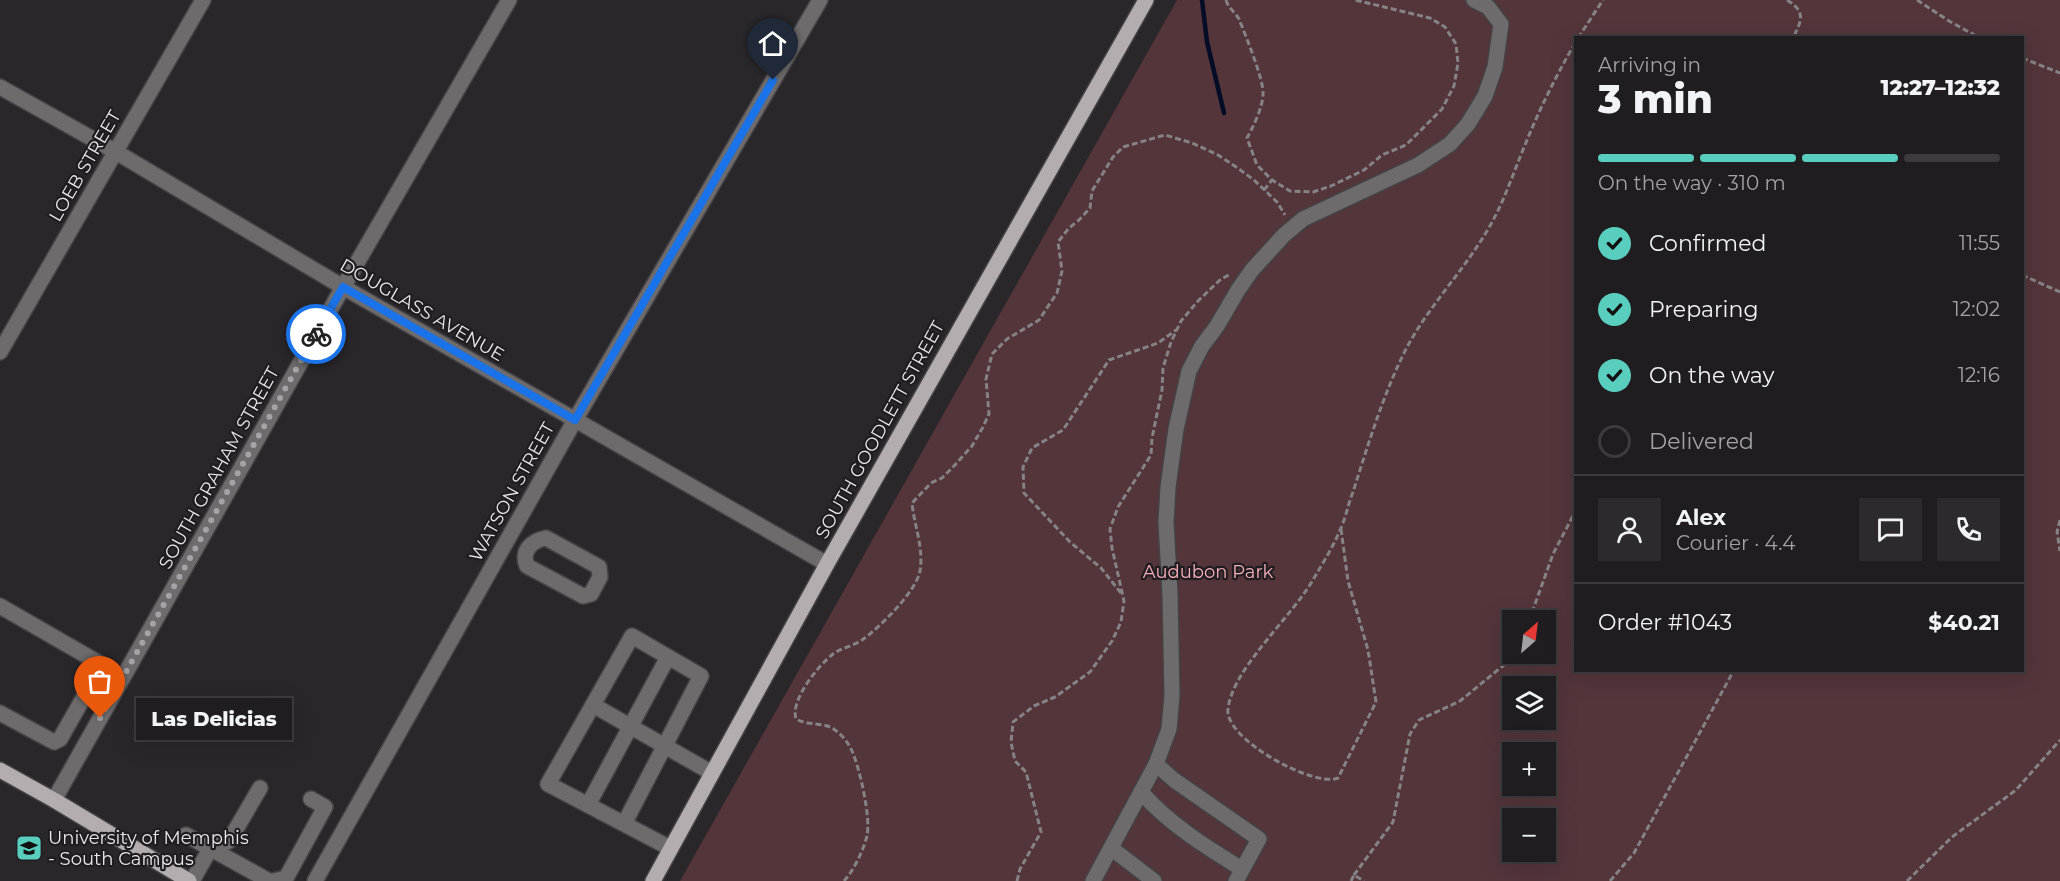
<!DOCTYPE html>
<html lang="en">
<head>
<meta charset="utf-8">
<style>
	:root { --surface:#201d20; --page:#2d2a2d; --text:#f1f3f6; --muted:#a2a2a5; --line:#3d3b3e; --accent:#59cebf }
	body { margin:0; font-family:Montserrat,sans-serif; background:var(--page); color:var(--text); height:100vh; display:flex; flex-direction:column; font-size:22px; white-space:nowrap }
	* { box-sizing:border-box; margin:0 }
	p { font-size:20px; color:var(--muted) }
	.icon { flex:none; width:33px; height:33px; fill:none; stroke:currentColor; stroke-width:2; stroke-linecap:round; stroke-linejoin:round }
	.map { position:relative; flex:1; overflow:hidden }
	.sheet { position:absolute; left:1574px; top:36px; width:450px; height:636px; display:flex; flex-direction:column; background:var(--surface); border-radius:0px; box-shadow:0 6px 24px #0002,0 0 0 2px var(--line) }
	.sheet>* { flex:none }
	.needle { width:39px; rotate:28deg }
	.controls { position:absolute; left:1502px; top:610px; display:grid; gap:12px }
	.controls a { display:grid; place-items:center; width:54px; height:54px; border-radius:0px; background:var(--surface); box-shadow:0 6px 24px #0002,0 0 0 2px var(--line); font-size:30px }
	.pin { position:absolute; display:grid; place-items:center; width:51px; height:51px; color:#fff; margin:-62px -26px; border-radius:50% 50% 50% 0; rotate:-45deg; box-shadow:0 0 6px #0007 }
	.pin .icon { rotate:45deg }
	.courier { position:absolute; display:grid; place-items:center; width:60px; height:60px; margin:-30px; border:4px solid #1a73e8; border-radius:50%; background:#fff; color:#222; box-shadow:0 2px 8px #0007 }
	.bubble { position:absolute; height:42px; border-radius:0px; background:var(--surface); box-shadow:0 6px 24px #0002,0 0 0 2px var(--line); font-size:20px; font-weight:800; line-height:42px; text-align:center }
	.head em { font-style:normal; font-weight:800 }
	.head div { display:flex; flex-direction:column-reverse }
	.head { display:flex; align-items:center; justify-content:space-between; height:102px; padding:0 24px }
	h1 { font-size:39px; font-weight:800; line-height:45px }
	.bar { display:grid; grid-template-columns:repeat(4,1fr); gap:9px 6px; align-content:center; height:72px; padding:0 24px }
	.bar i { height:8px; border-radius:4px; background:var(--line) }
	.bar .current { background:var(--accent) }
	.bar p { grid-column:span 4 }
	.line { display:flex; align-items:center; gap:15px; padding:0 24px; border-top:2px solid var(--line) }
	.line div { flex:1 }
	.round { display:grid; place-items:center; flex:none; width:63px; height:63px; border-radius:0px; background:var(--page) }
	ol { padding:0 24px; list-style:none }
	li { display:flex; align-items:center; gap:18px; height:66px }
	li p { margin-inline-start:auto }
	li .icon { padding:6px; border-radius:50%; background:var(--accent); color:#111; stroke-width:4 }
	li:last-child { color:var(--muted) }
	li i { width:33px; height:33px; border:3px solid var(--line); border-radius:50% }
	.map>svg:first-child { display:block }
	.green { fill:#53353a; fill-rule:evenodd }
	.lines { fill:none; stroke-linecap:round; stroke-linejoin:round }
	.stream { stroke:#030c26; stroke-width:4.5 }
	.minor-casing { stroke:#454246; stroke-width:18 }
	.major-casing { stroke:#454246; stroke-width:18 }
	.path { stroke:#858386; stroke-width:3; stroke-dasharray:6 3; stroke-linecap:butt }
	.minor { stroke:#6d6b6c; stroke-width:15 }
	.major { stroke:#b3adb0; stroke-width:15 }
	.done { stroke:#a6a3a6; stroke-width:6; stroke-dasharray:0 10.8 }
	.route { stroke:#1a73e8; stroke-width:8 }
	.labels { text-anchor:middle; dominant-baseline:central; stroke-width:4.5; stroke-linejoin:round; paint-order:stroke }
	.street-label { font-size:18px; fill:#e8e6e9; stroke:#201d21 }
	.park-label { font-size:18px; fill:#f6aeb9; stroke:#201d21 }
	.poi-label { font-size:18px; fill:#e8e6e9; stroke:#201d21; text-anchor:start }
</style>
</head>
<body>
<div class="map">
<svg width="2060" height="881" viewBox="0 0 2060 881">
	<rect width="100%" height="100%" fill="#2a272b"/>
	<path class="green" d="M1177,0H2060V881H680ZM1575,38H2022V670H1575ZM1512,621H1545V654H1512ZM1512,687H1545V720H1512ZM1512,753H1545V786H1512ZM1512,819H1545V852H1512Z"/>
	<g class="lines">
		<path class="stream" d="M1202,0L1207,42L1224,113"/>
		<defs>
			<g id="minor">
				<path d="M0,87L116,152L343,287L827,564"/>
				<path d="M0,352L203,0"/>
				<path d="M546,538L599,567L600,577L591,594L583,596L527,566C521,551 531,541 546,538Z"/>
				<path d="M0,606L99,663L101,667L60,739L54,742L0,713"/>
				<path d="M593,705L712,773"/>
				<path d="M1156,764L1174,780L1259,839L1236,881"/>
				<path d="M1141,792C1169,824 1206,847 1242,869"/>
				<path d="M54,800L343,287L509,0"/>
				<path d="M588,805L668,657"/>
				<path d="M624,824L701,676L632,636L548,784L670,848"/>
				<path d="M186,835L269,881"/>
				<path d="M1111,848L1154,881"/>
				<path d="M192,881L210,849L229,841L260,788"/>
				<path d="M273,881L286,878L325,807L311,799"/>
				<path d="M315,881L575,420L820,0"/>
				<path d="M1093,881L1156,764L1169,729L1172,695L1170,594L1166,522L1168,487L1176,429L1189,371L1202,346L1217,326L1238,290L1252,270L1284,235L1303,219L1418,165L1450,144L1468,124L1485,96L1495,67L1501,24L1488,7L1474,0"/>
			</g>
			<g id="major">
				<path d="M0,770L54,800L189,881"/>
				<path d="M653,881L827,564L1146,0"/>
			</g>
		</defs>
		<use href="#minor" class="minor-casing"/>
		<use href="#major" class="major-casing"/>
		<g class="path">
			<path d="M1226,0C1228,8 1235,12 1239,19C1245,34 1264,80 1263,94C1263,107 1253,127 1247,138L1257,165L1272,180L1290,191L1313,192L1331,186L1364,170L1382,155L1406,145L1442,109L1454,86L1458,63L1456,44L1445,27L1430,18L1355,0"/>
			<path d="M1787,0C1806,12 1802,20 1793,38"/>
			<path d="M1917,0L1949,21L1980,38"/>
			<path d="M1578,38L1603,0"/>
			<path d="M2022,58L2060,73"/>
			<path d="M1264,190L1272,180"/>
			<path d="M2022,275L2060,292"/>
			<path d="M2060,520L2057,532L2060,551"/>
			<path d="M1341,529L1348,581L1368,650L1376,702L1338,778C1314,788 1224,739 1228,709C1232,669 1293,616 1314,578C1323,563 1333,547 1340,530C1346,518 1348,504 1353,492C1368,445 1383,395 1405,351C1428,306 1466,269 1491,224C1505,199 1514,171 1525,145C1539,110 1556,76 1575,43"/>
			<path d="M1121,593L1101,568L1070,542L1024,493L1023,467L1032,448L1063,430L1109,360L1158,343L1176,330"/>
			<path d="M1529,621L1553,554L1575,512"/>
			<path d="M1354,875L1393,822L1410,734L1419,720L1460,701L1510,660L1513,654"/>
			<path d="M844,881C854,870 863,851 867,836C871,818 860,769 852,751C848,742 842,735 835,730C826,722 808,726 796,719C790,700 818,666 833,654C841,648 853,646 862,640C879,628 916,592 920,571C924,548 914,525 912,503L931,483L942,478L954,466L972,446L983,427L989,414L986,379L992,354L1007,339L1039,320L1057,293L1062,271L1058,242L1069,228L1079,220L1090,208L1092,191L1113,157L1123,147L1165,135L1192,143L1218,155L1239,169L1254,180L1277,202L1285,215"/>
			<path d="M1017,881L1020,869L1041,832L1026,772L1015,761L1011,742L1013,722L1034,706L1055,697L1090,672L1112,641L1121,622L1124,601L1112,548L1110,529L1118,507L1151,455L1152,438L1162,390L1163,368L1171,342L1181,321L1198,301L1221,279L1229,275"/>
			<path d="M1351,881L1354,875L1364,881"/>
			<path d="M1610,881L1634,853L1734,670"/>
			<path d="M1907,881L1952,837L2016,790L2060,740"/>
		</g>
		<use href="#minor" class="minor"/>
		<use href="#major" class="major"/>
	</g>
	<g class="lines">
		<path class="done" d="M100,718L316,334"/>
		<path class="route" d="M316,334L343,287L575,420L773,80"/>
	</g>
	<defs>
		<symbol id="university-square" viewBox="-11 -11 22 22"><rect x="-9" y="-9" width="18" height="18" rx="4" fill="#59cebf" stroke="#201d21"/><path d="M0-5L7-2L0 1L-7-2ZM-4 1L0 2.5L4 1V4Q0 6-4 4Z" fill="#111"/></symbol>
	</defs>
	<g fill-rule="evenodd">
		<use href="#university-square" x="14" y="833" width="30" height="30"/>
	</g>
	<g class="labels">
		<g class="street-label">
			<text transform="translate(85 166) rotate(-60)">LOEB STREET</text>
			<text transform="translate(422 310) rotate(30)">DOUGLASS AVENUE</text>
			<text transform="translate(880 430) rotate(-61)">SOUTH GOODLETT STREET</text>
			<text transform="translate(219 468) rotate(-61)">SOUTH GRAHAM STREET</text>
			<text transform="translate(512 492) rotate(-61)">WATSON STREET</text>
		</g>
		<g class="park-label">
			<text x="1208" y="572">Audubon Park</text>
		</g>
		<g class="poi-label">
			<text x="48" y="838">University of Memphis<tspan x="48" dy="21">- South Campus</tspan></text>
		</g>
	</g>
</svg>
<div class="controls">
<a><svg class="needle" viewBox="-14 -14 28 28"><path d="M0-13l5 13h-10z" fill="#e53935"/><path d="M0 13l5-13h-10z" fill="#a2a2a5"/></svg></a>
<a><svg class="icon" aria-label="layers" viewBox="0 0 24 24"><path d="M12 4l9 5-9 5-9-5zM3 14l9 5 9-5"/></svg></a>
<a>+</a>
<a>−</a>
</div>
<div class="pin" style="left:100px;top:718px;background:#ea580c"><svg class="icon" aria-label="bag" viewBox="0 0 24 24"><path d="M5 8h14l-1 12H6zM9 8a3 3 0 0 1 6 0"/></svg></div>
<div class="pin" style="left:773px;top:80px;background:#1f2937"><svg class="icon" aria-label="home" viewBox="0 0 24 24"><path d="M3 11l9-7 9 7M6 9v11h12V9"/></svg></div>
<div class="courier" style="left:316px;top:334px"><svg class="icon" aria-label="bike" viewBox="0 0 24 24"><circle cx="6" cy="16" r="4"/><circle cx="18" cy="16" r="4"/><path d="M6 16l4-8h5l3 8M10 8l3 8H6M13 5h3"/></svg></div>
<div class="bubble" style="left:136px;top:698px;width:156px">Las Delicias</div>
<section class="sheet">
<div class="head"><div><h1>3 min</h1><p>Arriving in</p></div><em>12:27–12:32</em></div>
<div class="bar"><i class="current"></i><i class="current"></i><i class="current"></i><i></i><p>On the way · 310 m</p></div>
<ol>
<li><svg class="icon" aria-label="check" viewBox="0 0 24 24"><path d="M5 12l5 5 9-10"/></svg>Confirmed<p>11:55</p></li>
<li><svg class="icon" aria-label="check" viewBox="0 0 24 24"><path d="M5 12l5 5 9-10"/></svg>Preparing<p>12:02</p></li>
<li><svg class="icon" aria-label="check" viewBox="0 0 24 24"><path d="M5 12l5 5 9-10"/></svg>On the way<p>12:16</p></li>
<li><i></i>Delivered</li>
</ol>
<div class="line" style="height:108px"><a class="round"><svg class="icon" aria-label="person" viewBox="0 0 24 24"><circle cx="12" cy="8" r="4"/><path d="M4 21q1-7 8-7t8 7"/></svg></a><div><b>Alex</b><p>Courier · 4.4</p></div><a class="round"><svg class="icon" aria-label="chat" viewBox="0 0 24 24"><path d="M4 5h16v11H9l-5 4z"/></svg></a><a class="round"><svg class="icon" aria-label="phone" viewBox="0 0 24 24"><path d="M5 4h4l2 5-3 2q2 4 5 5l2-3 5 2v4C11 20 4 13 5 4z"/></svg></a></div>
<div class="line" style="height:78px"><div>Order #1043</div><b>$40.21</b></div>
</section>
</div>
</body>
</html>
